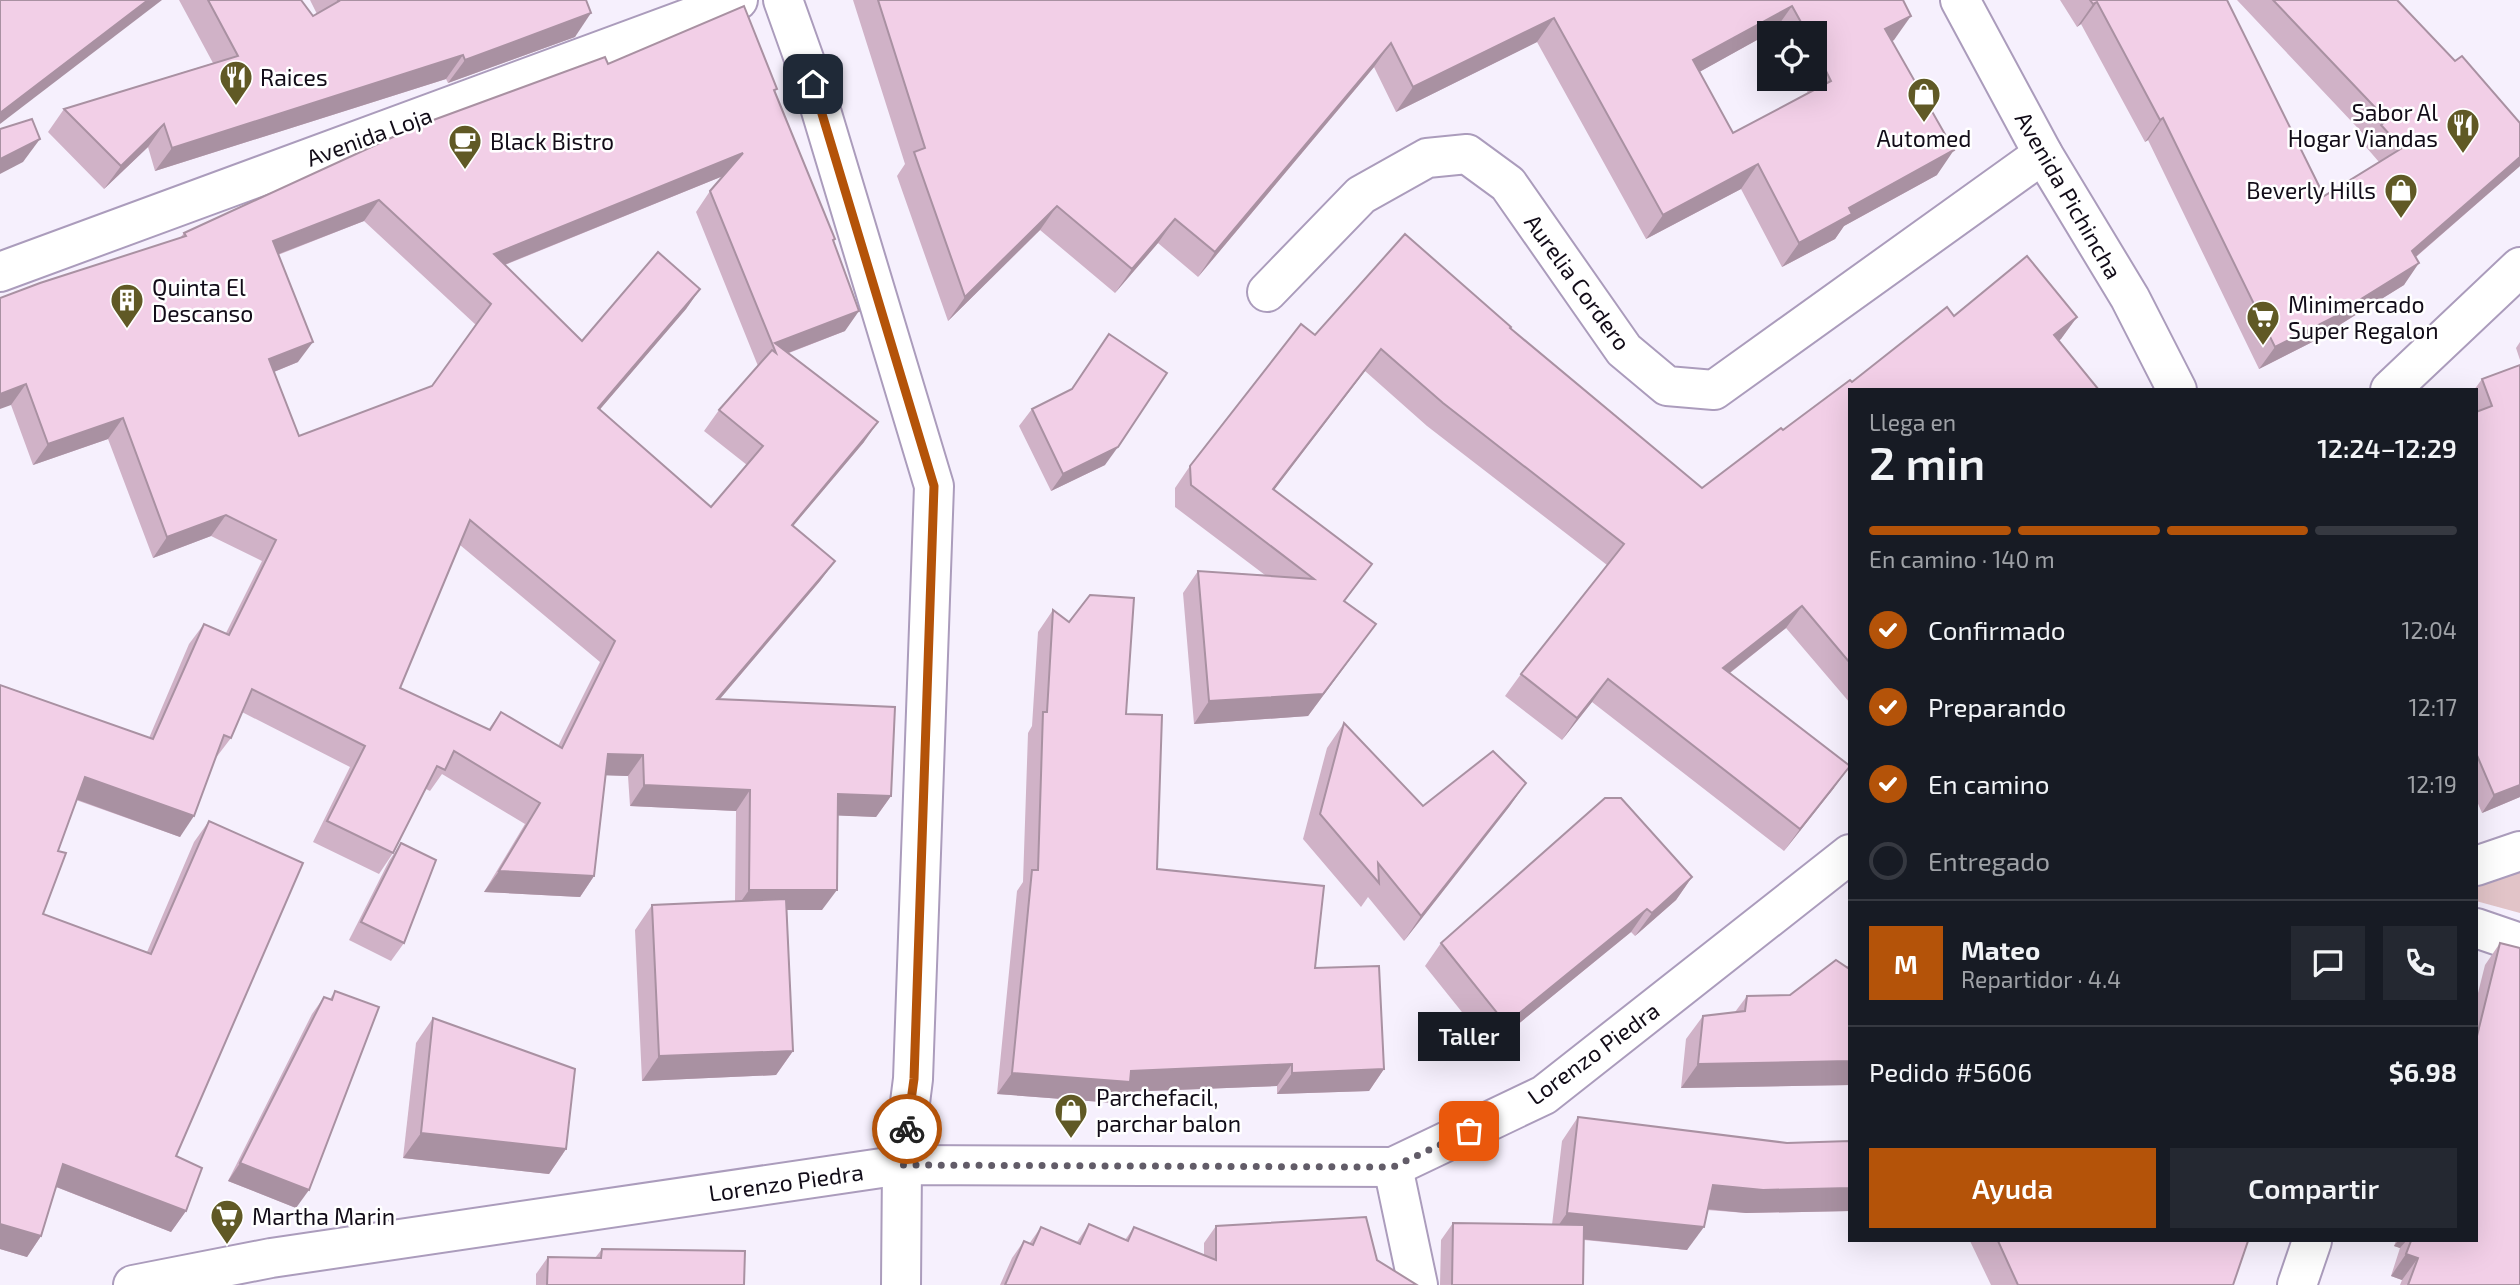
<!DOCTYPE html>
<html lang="es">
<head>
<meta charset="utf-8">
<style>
	:root { --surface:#171b24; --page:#242831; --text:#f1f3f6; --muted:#9ea1a6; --line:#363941; --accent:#b45309 }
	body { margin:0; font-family:"Exo 2",sans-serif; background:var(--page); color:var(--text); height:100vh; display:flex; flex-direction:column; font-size:26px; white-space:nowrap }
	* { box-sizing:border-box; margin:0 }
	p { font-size:23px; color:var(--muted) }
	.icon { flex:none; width:38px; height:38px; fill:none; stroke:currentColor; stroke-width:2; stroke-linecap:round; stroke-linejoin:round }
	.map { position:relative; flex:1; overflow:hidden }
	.details { position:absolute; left:1848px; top:388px; width:630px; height:854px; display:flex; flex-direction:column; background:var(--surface); border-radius:0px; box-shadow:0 7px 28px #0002 }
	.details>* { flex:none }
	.controls { position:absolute; left:1757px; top:21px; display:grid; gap:14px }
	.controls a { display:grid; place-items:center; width:70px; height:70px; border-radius:0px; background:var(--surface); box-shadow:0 7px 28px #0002; font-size:35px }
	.pin { position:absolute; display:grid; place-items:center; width:60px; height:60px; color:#fff; margin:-30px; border-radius:14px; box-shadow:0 4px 10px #0006 }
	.courier { position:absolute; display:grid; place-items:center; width:70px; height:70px; margin:-35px; border:5px solid #b45309; border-radius:50%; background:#fff; color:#222; box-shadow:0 2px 9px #0007 }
	.bubble { position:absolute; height:49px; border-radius:0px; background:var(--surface); box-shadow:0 7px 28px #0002; font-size:23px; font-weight:600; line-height:49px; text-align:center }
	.head em { font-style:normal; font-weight:600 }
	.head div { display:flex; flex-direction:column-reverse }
	.head { display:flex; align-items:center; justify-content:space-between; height:119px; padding:0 21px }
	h1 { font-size:46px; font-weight:600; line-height:52px }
	.bar { display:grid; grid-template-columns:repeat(4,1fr); gap:10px 7px; align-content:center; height:84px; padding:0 21px }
	.bar i { height:9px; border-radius:5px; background:var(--line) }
	.bar .active { background:var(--accent) }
	.bar p { grid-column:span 4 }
	.line { display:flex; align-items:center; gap:18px; padding:0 21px; border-top:2px solid var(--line) }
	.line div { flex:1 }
	.round { display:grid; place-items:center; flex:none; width:74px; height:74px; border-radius:0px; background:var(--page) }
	ol { padding:0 21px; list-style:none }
	li { display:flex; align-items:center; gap:21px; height:77px }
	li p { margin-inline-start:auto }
	li .icon { padding:7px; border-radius:50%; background:var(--accent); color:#fff; stroke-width:4 }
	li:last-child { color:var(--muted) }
	li i { width:38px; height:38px; border:4px solid var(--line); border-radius:50% }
	.primary-button { display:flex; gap:14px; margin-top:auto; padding:14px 21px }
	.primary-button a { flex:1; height:80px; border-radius:0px; background:var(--accent); color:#fff; font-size:28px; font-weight:600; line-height:80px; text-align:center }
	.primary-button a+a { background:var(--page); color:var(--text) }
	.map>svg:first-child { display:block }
	.green { fill:#e2c4c8 }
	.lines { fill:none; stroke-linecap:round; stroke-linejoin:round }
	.street-casing { stroke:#ab9cbc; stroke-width:42 }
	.secondary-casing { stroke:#ab9cbc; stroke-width:42 }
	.street { stroke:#fff; stroke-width:38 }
	.secondary { stroke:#fff; stroke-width:38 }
	.wall { fill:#d0b2c7; fill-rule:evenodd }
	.shaded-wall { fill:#a991a2 }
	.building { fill:#f2cfe7; stroke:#a991a2; stroke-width:2; fill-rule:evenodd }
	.done { stroke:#625c68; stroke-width:7; stroke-dasharray:0 12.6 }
	.route { stroke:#b45309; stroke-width:9 }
	.labels { text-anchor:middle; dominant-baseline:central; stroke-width:5; stroke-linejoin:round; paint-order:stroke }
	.poi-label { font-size:23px; fill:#120c18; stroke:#fff; text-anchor:start }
	.street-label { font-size:23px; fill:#120c18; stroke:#fff }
</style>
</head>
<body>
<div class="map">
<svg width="2520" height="1285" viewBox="0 0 2520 1285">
	<rect width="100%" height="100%" fill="#f6f0fd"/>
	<path class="green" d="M2520,872V913L2476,901V885Z"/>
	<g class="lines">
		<defs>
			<g id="street">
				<path d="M783,0L813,84L934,486L913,1079L902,1165L901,1285"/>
				<path d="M1267,292L1361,195L1427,158L1467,154L1508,184L1624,350L1667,386L1714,390L2043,154"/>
				<path d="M2390,390L2520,267"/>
				<path d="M2476,866L2520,851"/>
				<path d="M2476,928L2520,943"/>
				<path d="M1393,1167L1418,1285"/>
				<path d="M133,1285L271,1258L902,1165L1393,1167L1544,1095L1850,854"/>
			</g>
			<g id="secondary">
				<path d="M1960,0L2043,154L2130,298L2177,390"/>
				<path d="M0,272L738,0"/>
				<path d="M2297,1285L2312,1241"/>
			</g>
		</defs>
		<use href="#street" class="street-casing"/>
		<use href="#secondary" class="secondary-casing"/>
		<use href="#street" class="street"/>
		<use href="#secondary" class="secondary"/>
	</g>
	<g class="wall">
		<path d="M179,0H301L313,16L317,14L310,0H586L575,37L448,83L446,79L155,171L148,147L104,189L48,132L64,109L213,63Z"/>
		<path d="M853,0H1903L1894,40L1892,41L1937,175L1844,226L1835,239L1782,267L1741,189L1646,239L1537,42L1396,112L1374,67L1198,277L1158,243L1115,293L1040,230L948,321L897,176L905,164ZM1775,30L1777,33H1815V79H1801L1808,93L1733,133L1699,72Z"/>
		<path d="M2060,0H2227L2324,196L2379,162L2366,147L2370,141L2237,0H2397L2520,166L2416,257L2404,285L2341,324L2336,330L2259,369L2148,140L2145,142L2081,24L2077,27Z"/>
		<path d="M608,64L777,89L775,91L835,239L833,241L845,331L789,353L864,442L793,526L835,561L820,581L720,699L891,796L876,817L837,815L822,910H787L793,1051L776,1075L642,1081L635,930L652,905L735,901L736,811L630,806L628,776L606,775L594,876L580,897L484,892L525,824L442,774L430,791L426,789L393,853L379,874L313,842L350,767L242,712L231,738L215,759L180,837L76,800L58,851L43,914L147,952L194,842L209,821L176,1156L186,1211L171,1232L56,1187L41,1236L27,1257L0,1249V685L149,738L189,644L204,624L226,633L262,561L211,536L153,558L108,439L33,465L11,405L0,298L180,238L184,233ZM723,176L710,191L696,212L758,366L719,410L704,431L747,465L711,507L600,409L686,309L700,289L582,341L505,265ZM364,221L476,325L432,386L299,436L274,372L298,362L278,255ZM460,545L600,662L558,746L501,712L488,730L400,688Z"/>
		<path d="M1954,316L2077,317L2059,341L1850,390V703L1786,628L1730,673L1834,788L1784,851L1592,702L1562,740L1505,696L1521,674L1607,565L1427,426L1365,371L1274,490L1372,564L1345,601L1360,646L1308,716L1194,724L1183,593L1198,571L1265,575L1175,507V488L1190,466L1315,335L1510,328L1702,488L1852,382Z"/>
		<path d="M1109,334L1105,465L1051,491L1019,426L1032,409L1071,390Z"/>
		<path d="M2520,342V360L2516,348Z"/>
		<path d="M2520,365V797L2482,813L2476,799V390H2474L2482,379Z"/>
		<path d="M1053,610L1126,714L1157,869L1315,968L1384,1069L1369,1091L1277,1094V1086L1123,1092L1115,1103L997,1094L1017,891L1023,882L1028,733L1032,726L1038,632Z"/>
		<path d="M1344,723L1423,806L1526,783L1509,807L1404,941L1368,897L1361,907L1303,839L1327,748Z"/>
		<path d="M401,843L404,943L391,961L349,940L389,861Z"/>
		<path d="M1692,877L1676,900L1635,936L1631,932L1490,1047L1425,966L1441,943Z"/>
		<path d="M2500,943L2520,1285H2400L2402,1280L2391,1276L2400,1248L2394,1246L2396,1241H2476V1001L2485,965Z"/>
		<path d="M1850,963V1085L1681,1088L1686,1039L1703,1016L1735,1012L1747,996L1790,995L1847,967Z"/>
		<path d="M335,991L296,1208L228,1181L312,1014L324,997L330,999Z"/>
		<path d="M433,1018L566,1149L549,1174L403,1158L416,1043Z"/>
		<path d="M1578,1117L1787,1143L1850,1141V1211L1746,1213L1707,1210L1687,1250L1584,1240L1583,1285H1440L1441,1240L1453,1223L1552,1225L1562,1141Z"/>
		<path d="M1089,1224L1125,1240L1134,1227L1204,1255V1243L1216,1226L1377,1260L1417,1285H1000L1012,1258L1024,1241L1029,1244L1041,1227L1077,1242Z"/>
		<path d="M1970,1241H2248L2233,1285H1991Z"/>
		<path d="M602,1249L744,1285H536V1274L548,1257L595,1258Z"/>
	</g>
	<g class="shaded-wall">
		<path d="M148,0H162L0,124V113Z"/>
		<path d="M2097,2L2081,24L2077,27L2093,4Z"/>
		<path d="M1792,6L1775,30L1676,85L1693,60Z"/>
		<path d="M591,13L575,37L448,83L465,60Z"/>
		<path d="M1911,16L1894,40L1868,54L1885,29Z"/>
		<path d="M1554,18L1537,42L1396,112L1413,87Z"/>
		<path d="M1391,43L1374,67L1198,277L1215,252Z"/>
		<path d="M463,55L446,79L155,171L172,148Z"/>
		<path d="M2163,118L2148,140L2145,142L2160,120Z"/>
		<path d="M164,124L148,147L104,189L121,166Z"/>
		<path d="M40,139L23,162L0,174V159Z"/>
		<path d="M1954,150L1937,175L1844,226L1835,239L1782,267L1799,243L1849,208Z"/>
		<path d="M743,153L728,174L479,275L494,254Z"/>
		<path d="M2520,157V166L2397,273L2412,251Z"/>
		<path d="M1758,164L1741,189L1646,239L1663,215Z"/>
		<path d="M379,200L364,221L258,262L273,241Z"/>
		<path d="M1057,206L1040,230L948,321L965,297Z"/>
		<path d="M1175,219L1158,243L1115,293L1132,269Z"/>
		<path d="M2419,263L2404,285L2341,324L2336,330L2259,369L2275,347L2350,306Z"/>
		<path d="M700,289L686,309L584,428L598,408Z"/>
		<path d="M859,311L845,331L772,359L776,353L775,343Z"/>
		<path d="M2077,317L2061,339L2038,357L2054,335Z"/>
		<path d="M313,342L298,362L254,380L269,359Z"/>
		<path d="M1381,349L1365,371L1258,511L1273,489Z"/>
		<path d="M26,384L11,405L0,409V394Z"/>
		<path d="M123,418L108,439L33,465L48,444Z"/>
		<path d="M878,422L864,442L777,545L792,525Z"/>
		<path d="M1118,447L1105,465L1051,491L1063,474Z"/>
		<path d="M226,515L211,536L153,558L167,537Z"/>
		<path d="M835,561L820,581L702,720L717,699Z"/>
		<path d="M1802,606L1786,628L1708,690L1723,668Z"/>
		<path d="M1376,624L1308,716L1194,724L1209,701Z"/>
		<path d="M1608,679L1592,702L1562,740L1577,718Z"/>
		<path d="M608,754L643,755L628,776L594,775Z"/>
		<path d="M1850,766L1834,788L1784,851L1800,829Z"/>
		<path d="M85,777L194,816L180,837L70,797Z"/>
		<path d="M1526,783L1509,807L1404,941L1421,916Z"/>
		<path d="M644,785L750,790L736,811L630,806Z"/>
		<path d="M2520,785V797L2482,813L2494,795Z"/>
		<path d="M838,794L891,796L876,817L823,815Z"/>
		<path d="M499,871L594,876L580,897L484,892Z"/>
		<path d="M1692,877L1676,900L1635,936L1652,913Z"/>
		<path d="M749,890H837L822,910H735Z"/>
		<path d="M1647,909L1631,932L1490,1047L1506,1024Z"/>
		<path d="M793,1051L776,1075L642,1081L659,1056Z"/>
		<path d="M1850,1061V1085L1681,1088L1698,1064Z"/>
		<path d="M1292,1064L1277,1086L1123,1092L1115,1103L997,1094L1012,1073L1131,1071Z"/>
		<path d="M1384,1069L1369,1091L1277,1094L1292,1073Z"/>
		<path d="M421,1133L566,1149L549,1174L403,1158Z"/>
		<path d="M240,1163L309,1190L296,1208L228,1181Z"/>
		<path d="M63,1164L186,1211L171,1232L49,1184Z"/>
		<path d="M1713,1185L1850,1188V1211L1746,1213L1696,1208Z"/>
		<path d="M1567,1213L1704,1227L1687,1250L1551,1236Z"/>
		<path d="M0,1224L41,1236L27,1257L0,1249Z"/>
		<path d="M2398,1241H2406L2400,1248L2394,1246Z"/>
		<path d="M2406,1254L2418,1258L2402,1280L2391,1276Z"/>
	</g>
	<g class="building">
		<path d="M0,0H148L0,113Z"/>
		<path d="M208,0H301L313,16L339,1L338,0H586L591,13L465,60L463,55L172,148L164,124L121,166L64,109L238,56Z"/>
		<path d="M878,0H1903L1911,16L1885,29L1954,150L1849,208L1852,214L1799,243L1758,164L1663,215L1554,18L1413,87L1391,43L1215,252L1175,219L1132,269L1057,206L965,297L914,152L925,148ZM1792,6L1807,33H1815V49L1831,81L1733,133L1693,60Z"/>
		<path d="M2090,0H2227L2324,196L2402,148L2381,125L2387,120L2273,0H2397L2455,61L2462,56L2520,123V157L2412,251L2419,263L2350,306L2352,308L2275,347L2163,118L2160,120L2097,2L2093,4Z"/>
		<path d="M744,6L777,89L774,90L835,239L833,240L859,311L775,343L878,422L792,525L835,561L717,699L895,707L891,796L838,794L837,890H749L750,790L644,785L643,755L608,754L594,876L499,871L540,803L454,751L445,770L437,766L393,853L327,821L365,746L252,689L231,738L224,735L194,816L85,777L58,851L66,853L43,914L151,954L209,821L303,863L176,1156L202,1168L186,1211L63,1164L41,1236L0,1224V685L153,739L204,624L229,635L276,540L226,515L167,537L123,418L48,444L26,384L0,394V298L40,283L186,236L184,233L417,126L605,57L608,64ZM743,153L710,191L776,353L772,350L719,410L763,446L711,507L598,408L700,289L658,252L582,341L494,254ZM379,200L491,304L432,386L299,436L269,359L313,342L273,241ZM470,520L615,641L562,748L501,712L490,730L400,688Z"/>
		<path d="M32,119L40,139L0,159V129Z"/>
		<path d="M1405,234L1511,327L1510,328L1702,488L1781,428L1783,430L1850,380L1852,382L1947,307L1954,316L2027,256L2077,317L2054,335L2099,390H1850V663L1802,606L1723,668L1850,766L1800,829L1608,679L1577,718L1521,674L1624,544L1443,403L1381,349L1273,489L1372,564L1344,601L1376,624L1323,694L1209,701L1198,571L1314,579L1191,485L1190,466L1301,324L1315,335Z"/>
		<path d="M1109,334L1167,373L1118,447L1063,474L1032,409L1072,389Z"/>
		<path d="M2520,365V785L2494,795L2476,753V412L2492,406L2482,379Z"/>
		<path d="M1090,595L1134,598L1126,714L1162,715L1157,869L1324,886L1315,968L1379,966L1384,1069L1292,1073V1064L1131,1071L1130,1082L1012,1073L1032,870H1038L1043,712H1047L1053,610L1069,622Z"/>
		<path d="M1344,723L1423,806L1493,751L1526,783L1421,916L1378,863L1379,883L1320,814Z"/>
		<path d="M1605,798H1621L1692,877L1652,913L1647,909L1506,1024L1441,943Z"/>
		<path d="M401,843L436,860L404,943L361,922Z"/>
		<path d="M786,899L793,1051L659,1056L652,905Z"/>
		<path d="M2500,943L2520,948V1285H2408L2418,1258L2406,1254L2411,1241H2476V1040Z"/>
		<path d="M1836,960L1848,968L1850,965V1061L1698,1064L1703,1016L1745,1011L1747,996L1790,995Z"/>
		<path d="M335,991L379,1007L309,1190L240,1163L324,997L332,1000Z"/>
		<path d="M433,1018L575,1069L566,1149L421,1133Z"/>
		<path d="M1578,1117L1787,1143L1850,1141V1188L1763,1190L1713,1185L1704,1227L1567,1213Z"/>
		<path d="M1366,1217L1377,1260L1417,1285H1005L1024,1241L1033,1245L1041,1227L1080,1244L1089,1224L1128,1241L1134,1227L1216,1260V1226Z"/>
		<path d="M1453,1223L1584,1225L1583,1285H1452Z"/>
		<path d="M1998,1241H2248L2233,1285H2018Z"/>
		<path d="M602,1249L745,1251L744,1285H547L548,1257L601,1258Z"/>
	</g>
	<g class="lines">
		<path class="done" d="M907,1129L902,1165L1366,1167H1393L1469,1131"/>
		<path class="route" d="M813,84L934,486L914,1079L907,1129"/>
	</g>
	<defs>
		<symbol id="restaurant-pin" viewBox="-11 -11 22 30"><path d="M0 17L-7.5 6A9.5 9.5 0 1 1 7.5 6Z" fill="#605925" stroke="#fff"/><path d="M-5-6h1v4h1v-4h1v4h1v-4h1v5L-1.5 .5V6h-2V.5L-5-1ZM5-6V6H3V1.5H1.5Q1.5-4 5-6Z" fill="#fff"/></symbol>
		<symbol id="shop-pin" viewBox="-11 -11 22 30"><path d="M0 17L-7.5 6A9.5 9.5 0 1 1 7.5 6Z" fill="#605925" stroke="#fff"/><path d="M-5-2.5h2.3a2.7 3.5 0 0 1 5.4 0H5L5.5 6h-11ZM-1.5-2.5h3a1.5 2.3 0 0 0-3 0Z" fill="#fff"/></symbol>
		<symbol id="cafe-pin" viewBox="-11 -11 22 30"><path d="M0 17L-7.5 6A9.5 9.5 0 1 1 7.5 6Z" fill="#605925" stroke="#fff"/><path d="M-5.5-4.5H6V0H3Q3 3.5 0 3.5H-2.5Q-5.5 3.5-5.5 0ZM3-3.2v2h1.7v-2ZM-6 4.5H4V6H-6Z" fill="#fff"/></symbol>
		<symbol id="building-pin" viewBox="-11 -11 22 30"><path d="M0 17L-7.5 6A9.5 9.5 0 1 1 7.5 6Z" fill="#605925" stroke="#fff"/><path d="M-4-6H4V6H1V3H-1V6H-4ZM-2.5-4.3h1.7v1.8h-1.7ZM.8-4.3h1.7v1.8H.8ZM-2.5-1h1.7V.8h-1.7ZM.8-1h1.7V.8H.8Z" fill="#fff"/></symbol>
		<symbol id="supermarket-pin" viewBox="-11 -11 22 30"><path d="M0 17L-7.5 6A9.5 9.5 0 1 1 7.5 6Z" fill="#605925" stroke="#fff"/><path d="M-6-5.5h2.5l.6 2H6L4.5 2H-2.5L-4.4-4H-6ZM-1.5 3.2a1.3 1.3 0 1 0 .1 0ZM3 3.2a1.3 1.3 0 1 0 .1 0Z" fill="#fff"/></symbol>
	</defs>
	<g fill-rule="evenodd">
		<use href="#restaurant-pin" x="217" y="58" width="38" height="52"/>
		<use href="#shop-pin" x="1905" y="75" width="38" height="52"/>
		<use href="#restaurant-pin" x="2444" y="106" width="38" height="52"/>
		<use href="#cafe-pin" x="446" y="122" width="38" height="52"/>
		<use href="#shop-pin" x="2382" y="171" width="38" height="52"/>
		<use href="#building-pin" x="108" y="281" width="38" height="52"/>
		<use href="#supermarket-pin" x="2244" y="298" width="38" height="52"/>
		<use href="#shop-pin" x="1052" y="1091" width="38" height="52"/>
		<use href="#supermarket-pin" x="208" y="1197" width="38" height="52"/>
	</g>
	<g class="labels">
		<g class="poi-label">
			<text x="260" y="77">Raices</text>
			<text x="2438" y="112" text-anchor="end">Sabor Al<tspan x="2438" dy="26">Hogar Viandas</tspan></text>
			<text x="1924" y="138" text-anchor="middle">Automed</text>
			<text x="490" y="141">Black Bistro</text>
			<text x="2376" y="190" text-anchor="end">Beverly Hills</text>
			<text x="152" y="287">Quinta El<tspan x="152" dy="26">Descanso</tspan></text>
			<text x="2288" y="304">Minimercado<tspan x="2288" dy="26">Super Regalon</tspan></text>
			<text x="1096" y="1097">Parchefacil,<tspan x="1096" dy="26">parchar balon</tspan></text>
			<text x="252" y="1216">Martha Marin</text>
		</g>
		<g class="street-label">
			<text transform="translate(369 136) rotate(-20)">Avenida Loja</text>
			<text transform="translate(2069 195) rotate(60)">Avenida Pichincha</text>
			<text transform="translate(1578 282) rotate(54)">Aurelia Cordero</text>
			<text transform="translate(1593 1053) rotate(-36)">Lorenzo Piedra</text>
			<text transform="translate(786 1182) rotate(-8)">Lorenzo Piedra</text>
		</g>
	</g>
</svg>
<div class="controls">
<a><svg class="icon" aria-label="locate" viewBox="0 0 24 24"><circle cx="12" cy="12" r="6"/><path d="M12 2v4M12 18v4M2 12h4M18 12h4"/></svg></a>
</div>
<div class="pin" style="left:1469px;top:1131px;background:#ea580c"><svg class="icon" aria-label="bag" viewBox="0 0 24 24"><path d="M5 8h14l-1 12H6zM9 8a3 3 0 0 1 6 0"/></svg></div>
<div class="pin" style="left:813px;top:84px;background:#1f2937"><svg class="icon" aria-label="home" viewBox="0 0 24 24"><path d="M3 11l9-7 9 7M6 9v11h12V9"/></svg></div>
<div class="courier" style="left:907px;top:1129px"><svg class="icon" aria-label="bike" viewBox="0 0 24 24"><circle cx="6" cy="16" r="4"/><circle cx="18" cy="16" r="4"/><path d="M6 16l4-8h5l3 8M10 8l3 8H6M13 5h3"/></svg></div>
<div class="bubble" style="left:1418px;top:1012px;width:102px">Taller</div>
<section class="details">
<div class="head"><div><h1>2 min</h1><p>Llega en</p></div><em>12:24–12:29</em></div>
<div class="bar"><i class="active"></i><i class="active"></i><i class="active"></i><i></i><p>En camino · 140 m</p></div>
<ol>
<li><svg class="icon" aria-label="check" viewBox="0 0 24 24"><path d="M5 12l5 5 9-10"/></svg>Confirmado<p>12:04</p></li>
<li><svg class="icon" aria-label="check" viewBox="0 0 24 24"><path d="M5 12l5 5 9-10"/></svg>Preparando<p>12:17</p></li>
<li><svg class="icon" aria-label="check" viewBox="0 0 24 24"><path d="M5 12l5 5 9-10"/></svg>En camino<p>12:19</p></li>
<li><i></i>Entregado</li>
</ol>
<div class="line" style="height:126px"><b class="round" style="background:var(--accent);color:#fff">M</b><div><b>Mateo</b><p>Repartidor · 4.4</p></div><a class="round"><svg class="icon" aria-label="chat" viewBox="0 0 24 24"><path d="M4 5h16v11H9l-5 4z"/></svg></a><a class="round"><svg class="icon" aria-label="phone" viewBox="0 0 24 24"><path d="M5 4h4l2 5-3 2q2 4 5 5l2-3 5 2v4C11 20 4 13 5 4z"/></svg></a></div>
<div class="line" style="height:91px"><div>Pedido #5606</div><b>$6.98</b></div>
<div class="primary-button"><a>Ayuda</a><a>Compartir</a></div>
</section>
</div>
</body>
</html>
